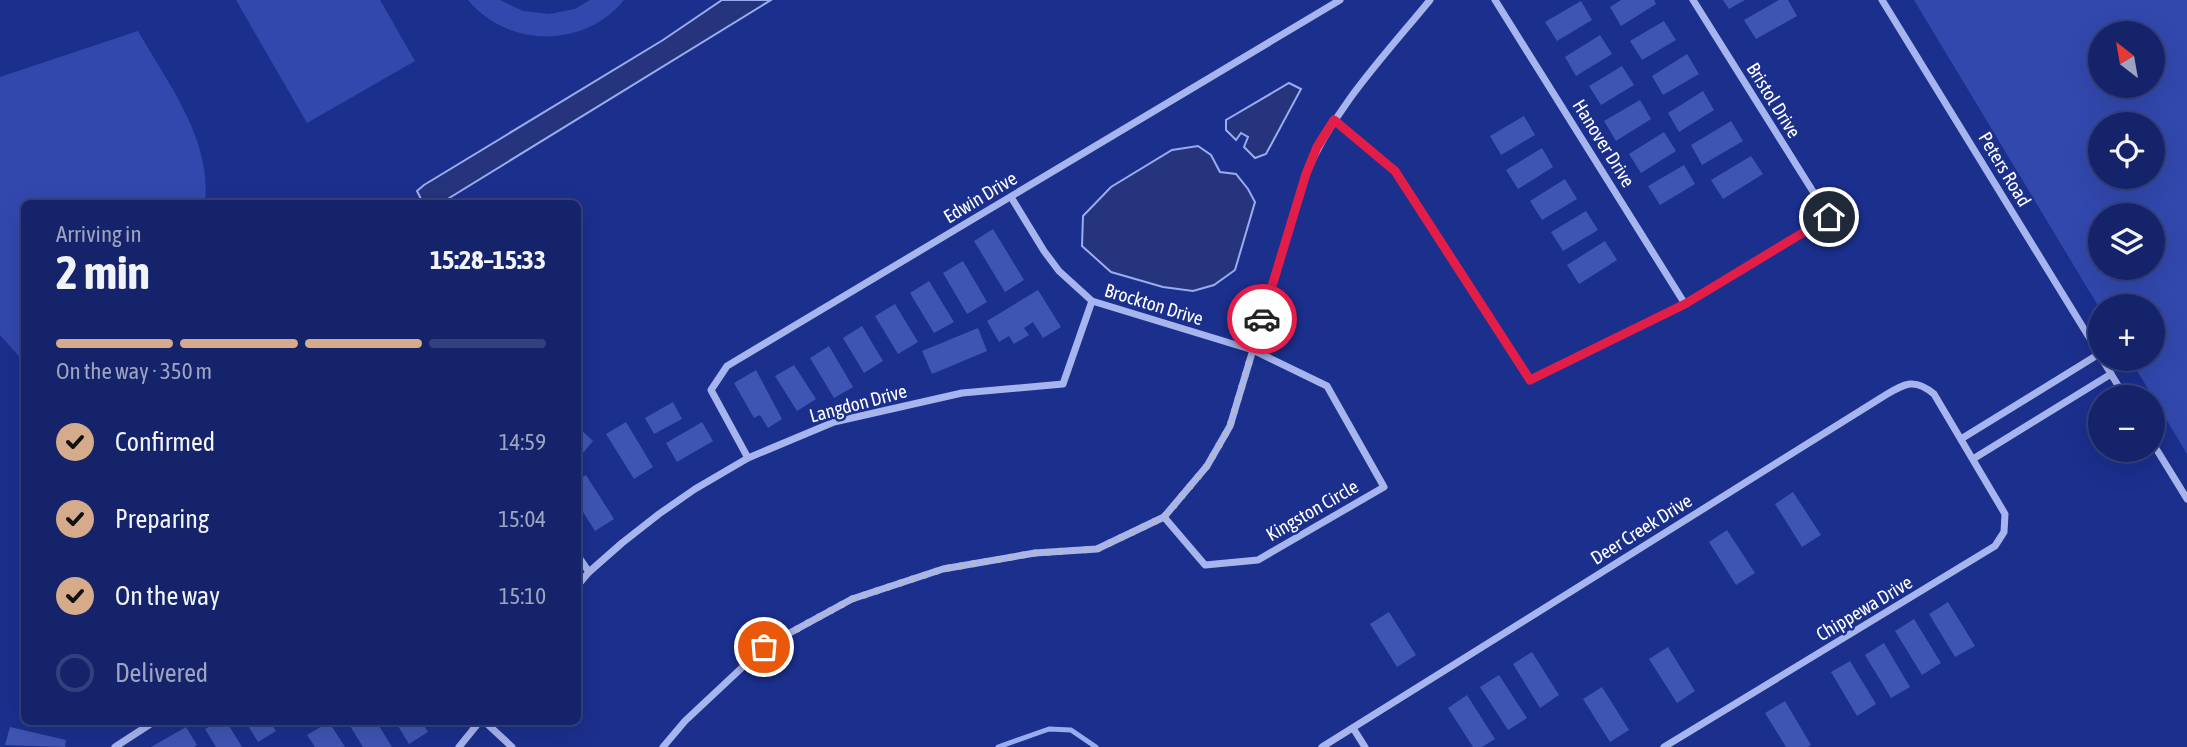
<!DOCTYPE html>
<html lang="en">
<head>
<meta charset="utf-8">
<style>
	:root { --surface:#14236a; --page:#1d2b70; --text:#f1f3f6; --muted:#9da4c1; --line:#33407e; --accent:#d6ab8b }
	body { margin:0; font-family:"Asap Condensed",sans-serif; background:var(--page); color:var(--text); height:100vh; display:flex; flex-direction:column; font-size:26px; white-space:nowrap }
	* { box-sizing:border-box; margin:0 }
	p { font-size:23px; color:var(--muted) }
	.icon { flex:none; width:38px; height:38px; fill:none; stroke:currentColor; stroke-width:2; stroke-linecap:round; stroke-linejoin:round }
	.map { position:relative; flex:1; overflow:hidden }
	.drawer { position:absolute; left:21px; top:200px; width:560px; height:525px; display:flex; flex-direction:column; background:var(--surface); border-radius:10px; box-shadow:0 7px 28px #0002,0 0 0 2px var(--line) }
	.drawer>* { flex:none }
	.needle { width:46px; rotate:329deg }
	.buttons { position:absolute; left:2088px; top:21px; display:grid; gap:14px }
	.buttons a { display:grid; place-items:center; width:77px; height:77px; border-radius:50%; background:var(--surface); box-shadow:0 7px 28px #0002,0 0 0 2px var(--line); font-size:35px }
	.pin { position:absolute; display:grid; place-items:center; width:60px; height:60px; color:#fff; margin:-30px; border:4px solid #fff; border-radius:50%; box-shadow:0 2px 7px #0007 }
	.courier { position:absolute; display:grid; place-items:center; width:70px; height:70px; margin:-35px; border:5px solid #e11d48; border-radius:50%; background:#fff; color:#222; box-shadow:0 2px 9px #0007 }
	.summary em { font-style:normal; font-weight:700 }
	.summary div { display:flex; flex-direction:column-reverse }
	.summary { display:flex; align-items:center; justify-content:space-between; height:119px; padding:0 35px }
	h1 { font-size:46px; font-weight:700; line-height:52px }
	.bar { display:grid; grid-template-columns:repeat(4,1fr); gap:10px 7px; align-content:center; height:84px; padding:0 35px }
	.bar i { height:9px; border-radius:5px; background:var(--line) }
	.bar .selected { background:var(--accent) }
	.bar p { grid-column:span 4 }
	ol { padding:0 35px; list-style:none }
	li { display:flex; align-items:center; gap:21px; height:77px }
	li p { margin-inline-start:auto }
	li .icon { padding:7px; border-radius:50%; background:var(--accent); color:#111; stroke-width:4 }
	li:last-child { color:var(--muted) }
	li i { width:38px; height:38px; border:4px solid var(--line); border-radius:50% }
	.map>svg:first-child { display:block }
	.green { fill:#3248ad; fill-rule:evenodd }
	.water { fill:#25347c; stroke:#9aacf0; stroke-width:2 }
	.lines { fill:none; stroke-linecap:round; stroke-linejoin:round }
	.stream { stroke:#9aacf0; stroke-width:5 }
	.building { fill:#3f55b3 }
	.minor { stroke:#a7b5ee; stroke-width:7 }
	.done { stroke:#afb6d7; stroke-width:7; stroke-dasharray:0 12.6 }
	.route { stroke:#e11d48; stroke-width:9 }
	.labels { text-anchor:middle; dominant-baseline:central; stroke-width:5; stroke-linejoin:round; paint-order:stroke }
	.street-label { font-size:19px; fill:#fff; stroke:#1b2f8d }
</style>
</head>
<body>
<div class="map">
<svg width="2187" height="747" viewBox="0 0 2187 747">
	<rect width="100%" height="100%" fill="#1b2f8d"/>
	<g class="green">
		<path d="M236,0H380L415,61L307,123Z"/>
		<path d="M468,0H500L523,11L549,14L575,9L590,0H624C584,49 508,48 468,0Z"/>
		<path d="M1914,0H2187V454L2130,359H2152V306H2100V309ZM2152,33V86H2100V33ZM2152,124V177H2100V124ZM2152,215V268H2100V215Z"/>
		<path d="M138,31C168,84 212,139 205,203H24V362L0,335V77Z"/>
	</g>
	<g class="water">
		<path d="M722,0H771L441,203H423L417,191L424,185L663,40Z"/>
		<path d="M1289,83L1301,89L1266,154L1255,158L1244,147L1248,137L1241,133L1236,140L1226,130V120Z"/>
		<path d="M1198,146L1211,155L1220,172L1236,174L1248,189L1255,202L1235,270L1214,285L1193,291L1163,287L1111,272L1082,246L1083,216L1111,187L1172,150Z"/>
	</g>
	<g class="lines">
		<path class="stream" d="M998,747L1049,729L1071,730L1096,747"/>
	</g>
	<g class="building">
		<path d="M1621,0H1654L1656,4L1621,26L1610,7Z"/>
		<path d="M1723,0H1745L1729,9Z"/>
		<path d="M1779,0H1788L1797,16L1756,39L1744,20Z"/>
		<path d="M1581,1L1592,20L1557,41L1545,22Z"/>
		<path d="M1664,21L1676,40L1642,60L1630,41Z"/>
		<path d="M1600,35L1612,54L1576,76L1565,57Z"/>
		<path d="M1687,54L1699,74L1663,95L1652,76Z"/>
		<path d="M1622,66L1634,85L1601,105L1589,86Z"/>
		<path d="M1703,91L1714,110L1679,132L1668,113Z"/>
		<path d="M1640,100L1651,119L1616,141L1604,121Z"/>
		<path d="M1524,116L1535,135L1501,155L1490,136Z"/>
		<path d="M1731,121L1743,141L1702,165L1691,145Z"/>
		<path d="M1664,132L1676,151L1641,173L1629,154Z"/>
		<path d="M1542,148L1553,167L1518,189L1506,170Z"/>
		<path d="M1751,156L1763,174L1723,199L1711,180Z"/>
		<path d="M1684,165L1695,184L1660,205L1648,186Z"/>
		<path d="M1565,179L1577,199L1542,220L1530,201Z"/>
		<path d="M1586,211L1598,230L1563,251L1551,232Z"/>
		<path d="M993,229L1024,280L1005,292L974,241Z"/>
		<path d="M1605,241L1617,260L1579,284L1567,265Z"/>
		<path d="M963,261L987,302L967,314L943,273Z"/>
		<path d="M929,281L954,322L934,333L910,293Z"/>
		<path d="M1038,290L1061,327L1043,338L1033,322L1024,328L1029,335L1014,344L1009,336L999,342L987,321Z"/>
		<path d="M895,304L918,342L898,354L875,316Z"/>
		<path d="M862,326L883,361L864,373L843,338Z"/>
		<path d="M978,328L987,351L932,374L922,351Z"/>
		<path d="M829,346L853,387L834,398L810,358Z"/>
		<path d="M794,365L816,399L797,411L775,376Z"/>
		<path d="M756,370L782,419L768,428L760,415L754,418L734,383Z"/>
		<path d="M673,402L682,419L654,434L645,418Z"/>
		<path d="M626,422L653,467L634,479L606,434Z"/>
		<path d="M702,422L713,441L677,462L666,443Z"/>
		<path d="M578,427L593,441L578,459Z"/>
		<path d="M586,475L614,519L595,531L578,504V480Z"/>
		<path d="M1793,492L1821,535L1802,547L1775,504Z"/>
		<path d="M1727,530L1755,573L1736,585L1709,542Z"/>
		<path d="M1948,602L1975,646L1955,657L1929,614Z"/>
		<path d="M1389,612L1416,655L1397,667L1370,624Z"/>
		<path d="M1914,619L1941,663L1922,675L1895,631Z"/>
		<path d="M1884,643L1910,687L1891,698L1865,655Z"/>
		<path d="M1668,647L1695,691L1677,703L1649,659Z"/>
		<path d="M1532,652L1559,695L1540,708L1513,664Z"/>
		<path d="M1850,661L1876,704L1857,716L1831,672Z"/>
		<path d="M1499,675L1527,718L1508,730L1480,687Z"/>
		<path d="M1602,687L1629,730L1610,742L1583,699Z"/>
		<path d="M1467,695L1495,739L1482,747H1473L1448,708Z"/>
		<path d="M1785,701L1811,745L1808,747H1786L1765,713Z"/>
		<path d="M219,721H226L242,747H216L205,729Z"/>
		<path d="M245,721H269L276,731L258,742Z"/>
		<path d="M347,721H376L392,747H363Z"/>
		<path d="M395,721H421L428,732L409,744Z"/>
		<path d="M329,722L345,747H315L307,735Z"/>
		<path d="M10,727L66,740L65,747L5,745Z"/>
		<path d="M186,727L197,745L194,747H151Z"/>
	</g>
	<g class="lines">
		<g class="minor">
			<path d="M1495,0L1685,304"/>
			<path d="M1882,0L2100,355"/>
			<path d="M1334,120L1395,171L1530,380L1685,304L1829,217L1693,0"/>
			<path d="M1011,197L1044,251L1059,271L1092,301L1253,350L1327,386L1384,487L1258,560L1205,565L1164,517"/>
			<path d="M2102,359L2125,397"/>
			<path d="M1961,439L2099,354"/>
			<path d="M2152,442L2187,499"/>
			<path d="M748,458L711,390L727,366L1340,0"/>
			<path d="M1973,459L2111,374"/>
			<path d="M578,556L589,572"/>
			<path d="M578,585L589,572L622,543L659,514L695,489L748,458L834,422L962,393L1063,384L1092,301"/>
			<path d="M484,721L512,747"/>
			<path d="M1353,728L1365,747"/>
			<path d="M115,747L155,721"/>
			<path d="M459,747L480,721"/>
			<path d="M663,747L685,721L764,647L852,599L943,569L1035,553L1097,549L1164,517L1207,466L1230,426L1306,174C1334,108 1385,55 1430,0"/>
			<path d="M1322,747L1884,396C1904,384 1914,377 1934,394L2005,514L2004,532L1995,546L1664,747"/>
		</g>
	</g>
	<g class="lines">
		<path class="done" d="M764,647L852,599L943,569L1035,553L1097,549L1164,517L1207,466L1230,426L1262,319"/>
		<path class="route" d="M1262,319L1306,174L1317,147L1334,120L1395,171L1530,380L1685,304L1829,217"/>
	</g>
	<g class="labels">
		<g class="street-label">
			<text transform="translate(1774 100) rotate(58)">Bristol Drive</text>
			<text transform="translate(1604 143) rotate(58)">Hanover Drive</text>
			<text transform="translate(2005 169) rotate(59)">Peters Road</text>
			<text transform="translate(980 197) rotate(-31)">Edwin Drive</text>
			<text transform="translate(1154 304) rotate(17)">Brockton Drive</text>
			<text transform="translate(858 403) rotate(-15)">Langdon Drive</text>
			<text transform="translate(1312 510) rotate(-30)">Kingston Circle</text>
			<text transform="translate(1641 529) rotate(-32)">Deer Creek Drive</text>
			<text transform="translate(1864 608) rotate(-31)">Chippewa Drive</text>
		</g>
	</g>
</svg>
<div class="buttons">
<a><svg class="needle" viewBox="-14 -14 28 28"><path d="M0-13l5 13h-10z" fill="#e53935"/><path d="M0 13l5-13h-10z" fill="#9da4c1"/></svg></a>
<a><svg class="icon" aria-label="locate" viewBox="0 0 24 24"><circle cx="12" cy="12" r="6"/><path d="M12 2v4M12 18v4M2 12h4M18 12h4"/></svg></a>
<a><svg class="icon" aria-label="layers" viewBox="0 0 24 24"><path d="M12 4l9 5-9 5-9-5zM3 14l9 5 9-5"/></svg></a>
<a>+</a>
<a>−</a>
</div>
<div class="pin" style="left:764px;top:647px;background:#ea580c"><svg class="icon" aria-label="bag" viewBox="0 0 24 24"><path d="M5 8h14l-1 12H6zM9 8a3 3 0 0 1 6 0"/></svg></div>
<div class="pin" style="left:1829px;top:217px;background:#1f2937"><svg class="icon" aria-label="home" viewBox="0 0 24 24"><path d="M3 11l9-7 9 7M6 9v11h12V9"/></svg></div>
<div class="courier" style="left:1262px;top:319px"><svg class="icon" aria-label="car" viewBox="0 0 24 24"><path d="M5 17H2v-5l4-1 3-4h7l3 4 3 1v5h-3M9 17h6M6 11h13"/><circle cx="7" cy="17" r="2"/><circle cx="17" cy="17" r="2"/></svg></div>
<section class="drawer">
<div class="summary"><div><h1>2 min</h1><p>Arriving in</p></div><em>15:28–15:33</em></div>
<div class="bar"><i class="selected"></i><i class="selected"></i><i class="selected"></i><i></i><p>On the way · 350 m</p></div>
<ol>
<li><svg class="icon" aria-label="check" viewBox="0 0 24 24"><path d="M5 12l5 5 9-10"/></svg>Confirmed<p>14:59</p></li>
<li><svg class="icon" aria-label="check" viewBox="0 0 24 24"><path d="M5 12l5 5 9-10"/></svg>Preparing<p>15:04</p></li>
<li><svg class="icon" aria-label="check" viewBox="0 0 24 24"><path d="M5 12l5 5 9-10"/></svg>On the way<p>15:10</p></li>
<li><i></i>Delivered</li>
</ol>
</section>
</div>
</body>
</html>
